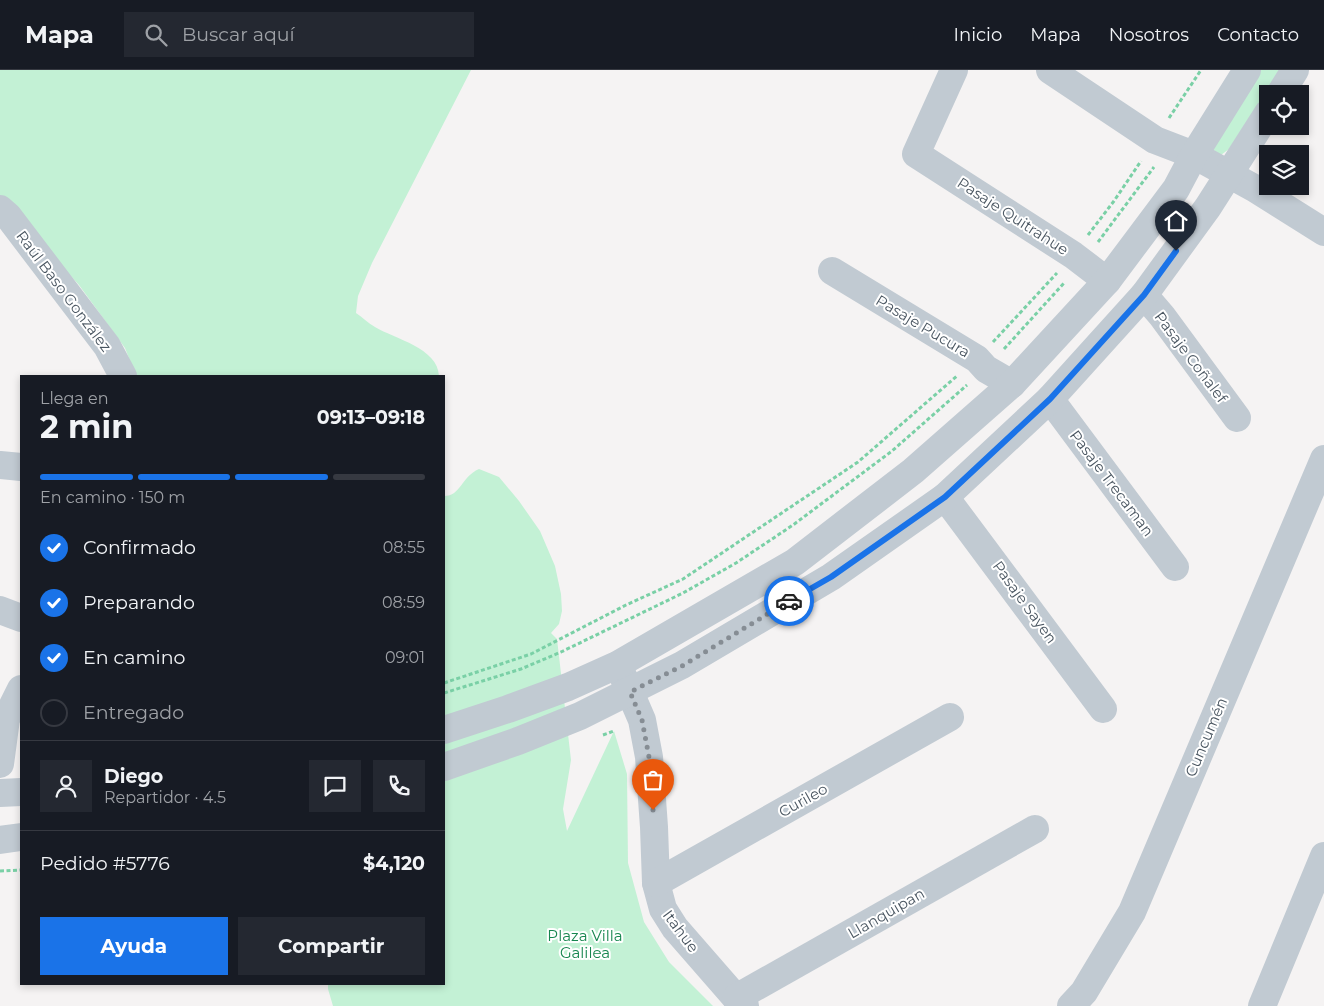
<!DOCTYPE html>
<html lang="es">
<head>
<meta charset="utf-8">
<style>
	:root { --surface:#171b24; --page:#242831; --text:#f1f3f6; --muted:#9ea1a6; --line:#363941; --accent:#1a73e8 }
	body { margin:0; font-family:Montserrat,sans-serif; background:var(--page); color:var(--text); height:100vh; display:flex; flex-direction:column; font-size:19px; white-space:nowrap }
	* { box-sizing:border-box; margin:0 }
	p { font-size:16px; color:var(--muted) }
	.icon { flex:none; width:28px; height:28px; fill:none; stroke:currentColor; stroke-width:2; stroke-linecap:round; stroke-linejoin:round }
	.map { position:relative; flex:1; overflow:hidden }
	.drawer { position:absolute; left:20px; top:305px; width:425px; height:610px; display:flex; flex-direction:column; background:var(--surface); border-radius:0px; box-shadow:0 2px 8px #0003 }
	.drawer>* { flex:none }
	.controls { position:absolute; left:1259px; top:15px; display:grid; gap:10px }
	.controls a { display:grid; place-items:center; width:50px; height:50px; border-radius:0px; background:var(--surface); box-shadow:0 2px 8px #0003; font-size:25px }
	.pin { position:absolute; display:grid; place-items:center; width:42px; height:42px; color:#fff; margin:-51px -21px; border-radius:50% 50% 50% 0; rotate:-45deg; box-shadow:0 0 5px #0007 }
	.pin .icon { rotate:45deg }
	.courier { position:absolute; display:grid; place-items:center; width:50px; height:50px; margin:-25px; border:4px solid #1a73e8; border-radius:50%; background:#fff; color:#222; box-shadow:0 1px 6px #0007 }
	.headline em { font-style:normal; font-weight:700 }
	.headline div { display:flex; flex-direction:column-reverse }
	.headline { display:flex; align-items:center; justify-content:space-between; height:85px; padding:0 20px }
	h1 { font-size:32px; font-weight:700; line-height:38px }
	.bar { display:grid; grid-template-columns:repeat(4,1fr); gap:8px 5px; align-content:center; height:60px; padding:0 20px }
	.bar i { height:6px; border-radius:4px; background:var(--line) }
	.bar .on { background:var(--accent) }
	.bar p { grid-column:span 4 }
	.line { display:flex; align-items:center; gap:12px; padding:0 20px; border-top:1px solid var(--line) }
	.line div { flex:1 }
	.round { display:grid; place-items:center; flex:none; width:52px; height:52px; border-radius:0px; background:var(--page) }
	ol { padding:0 20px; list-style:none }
	li { display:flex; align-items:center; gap:15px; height:55px }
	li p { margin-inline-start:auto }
	li .icon { padding:5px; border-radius:50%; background:var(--accent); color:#fff; stroke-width:4 }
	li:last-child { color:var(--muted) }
	li i { width:28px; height:28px; border:2px solid var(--line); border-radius:50% }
	.button { display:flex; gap:10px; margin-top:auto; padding:10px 20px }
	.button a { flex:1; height:58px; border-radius:0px; background:var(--accent); color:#fff; font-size:20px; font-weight:700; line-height:58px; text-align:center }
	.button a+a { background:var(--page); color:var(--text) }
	header { display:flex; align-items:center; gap:30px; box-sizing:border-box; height:70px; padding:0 25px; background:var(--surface); border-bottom:1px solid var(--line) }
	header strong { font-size:24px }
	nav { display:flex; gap:28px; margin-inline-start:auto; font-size:18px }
	.search { width:350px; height:45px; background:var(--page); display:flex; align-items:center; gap:12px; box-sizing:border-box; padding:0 18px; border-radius:0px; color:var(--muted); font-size:19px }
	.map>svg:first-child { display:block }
	.green { fill:#c3f1d5 }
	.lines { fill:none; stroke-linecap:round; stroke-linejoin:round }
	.path { stroke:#7ad0a6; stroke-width:3; stroke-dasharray:4 2.5; stroke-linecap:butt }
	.minor { stroke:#c1cad2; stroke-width:28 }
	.done { stroke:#868d94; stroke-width:5; stroke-dasharray:0 9 }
	.route { stroke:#1a73e8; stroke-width:6 }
	.labels { text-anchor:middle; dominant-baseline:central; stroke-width:4; stroke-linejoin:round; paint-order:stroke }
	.street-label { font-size:15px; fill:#4a5661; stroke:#fff }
	.park-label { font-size:15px; fill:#17864f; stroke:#fff }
</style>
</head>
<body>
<header>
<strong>Mapa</strong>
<div class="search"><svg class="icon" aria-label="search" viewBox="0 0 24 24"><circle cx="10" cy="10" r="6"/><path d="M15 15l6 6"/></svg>Buscar aquí</div>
<nav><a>Inicio</a><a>Mapa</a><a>Nosotros</a><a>Contacto</a></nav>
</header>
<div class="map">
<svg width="1324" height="936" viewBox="0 0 1324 936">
	<rect width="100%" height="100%" fill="#f5f3f3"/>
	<g class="green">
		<path d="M0,0H471L372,193L358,226L356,243C362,247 368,253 375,257C395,269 438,278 439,306H136L125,278L79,215L0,128Z"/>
		<path d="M1259,0H1280L1229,79L1221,85L1212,79Z"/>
		<path d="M479,399L499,407L519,431L540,461L555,496L561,524L562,541L559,554L551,563L557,569L571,690L563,739L567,761L614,661L627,704L628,793L644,852L669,892L713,936H333L328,919V914H444V426C461,426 461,407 479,399Z"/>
	</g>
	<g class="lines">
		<g class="path">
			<path d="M1169,48L1201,0"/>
			<path d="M1088,165L1114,131L1141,91"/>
			<path d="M1098,172L1154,97"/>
			<path d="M993,272L1057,203"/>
			<path d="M1004,279L1065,212"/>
			<path d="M444,613L531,584L626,535L683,509L858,392L958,305"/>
			<path d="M444,623L521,599L561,582L683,523L736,493L793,455L892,381L967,315"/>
			<path d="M603,665L614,661"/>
			<path d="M0,801L21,800"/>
		</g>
		<g class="minor">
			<path d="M954,0L916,84L1073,185L1107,211"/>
			<path d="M1050,0L1155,70L1194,85L1254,118L1324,162"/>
			<path d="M1280,24L1295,0"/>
			<path d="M0,139L8,146L107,276L123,306"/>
			<path d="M832,201L977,289L986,299L1012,314"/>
			<path d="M1144,225L1162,246L1237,348"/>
			<path d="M1050,329L1175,497"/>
			<path d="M0,395L21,397"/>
			<path d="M945,427L1103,639"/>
			<path d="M0,540L21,548"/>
			<path d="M623,606L642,650L649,687L654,757L656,813L663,839L675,858L736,928L745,936"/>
			<path d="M444,660L508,639L568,617L617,595L795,492L913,401L1012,314L1107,211L1176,119L1194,85L1247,0"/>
			<path d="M0,694L6,649L21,619"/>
			<path d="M444,697L518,671L580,646L682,595L831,507L945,427L1050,329L1144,225L1208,137L1268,43"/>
			<path d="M0,723L21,722"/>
			<path d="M0,770L21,767"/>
			<path d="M656,813L950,647"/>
			<path d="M736,928L1035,759"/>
			<path d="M1071,936L1084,922L1132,842L1324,389"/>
			<path d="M1262,936L1324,786"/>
		</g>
	</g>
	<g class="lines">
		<path class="done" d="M653,740L649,687L642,650L630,622L682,596L789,531"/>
		<path class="route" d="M789,531L831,507L945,427L1050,329L1144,225L1176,181"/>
	</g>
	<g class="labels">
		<g class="street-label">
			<text transform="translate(1013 146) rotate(33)">Pasaje Quitrahue</text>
			<text transform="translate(64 221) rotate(53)">Raúl Baso González</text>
			<text transform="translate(923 256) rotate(31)">Pasaje Pucura</text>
			<text transform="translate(1191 287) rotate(53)">Pasaje Coñalef</text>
			<text transform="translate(1112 413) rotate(53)">Pasaje Trecaman</text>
			<text transform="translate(1025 532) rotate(54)">Pasaje Sayen</text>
			<text transform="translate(1206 667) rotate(-67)">Cuncumén</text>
			<text transform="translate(803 730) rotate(-29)">Curileo</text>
			<text transform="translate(886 843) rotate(-30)">Llanquipan</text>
			<text transform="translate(681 861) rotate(53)">Itahue</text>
		</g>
		<g class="park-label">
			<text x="585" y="865">Plaza Villa<tspan x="585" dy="17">Galilea</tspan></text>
		</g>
	</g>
</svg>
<div class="controls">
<a><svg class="icon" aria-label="locate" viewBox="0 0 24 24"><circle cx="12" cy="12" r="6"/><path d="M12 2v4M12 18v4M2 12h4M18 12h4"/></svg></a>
<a><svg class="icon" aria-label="layers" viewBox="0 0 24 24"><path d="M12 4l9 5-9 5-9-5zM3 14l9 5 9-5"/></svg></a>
</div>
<div class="pin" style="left:653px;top:740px;background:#ea580c"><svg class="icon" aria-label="bag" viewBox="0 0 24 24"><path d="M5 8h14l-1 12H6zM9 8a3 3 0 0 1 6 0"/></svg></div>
<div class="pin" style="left:1176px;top:181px;background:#1f2937"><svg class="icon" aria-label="home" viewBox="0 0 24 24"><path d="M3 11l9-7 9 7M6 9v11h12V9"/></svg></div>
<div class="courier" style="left:789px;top:531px"><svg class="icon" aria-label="car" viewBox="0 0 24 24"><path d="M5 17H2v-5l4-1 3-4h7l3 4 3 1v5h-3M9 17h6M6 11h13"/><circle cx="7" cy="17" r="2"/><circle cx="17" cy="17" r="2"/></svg></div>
<section class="drawer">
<div class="headline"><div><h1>2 min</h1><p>Llega en</p></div><em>09:13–09:18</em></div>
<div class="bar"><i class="on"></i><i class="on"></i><i class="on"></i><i></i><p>En camino · 150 m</p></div>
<ol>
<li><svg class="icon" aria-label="check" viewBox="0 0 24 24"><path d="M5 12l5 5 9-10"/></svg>Confirmado<p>08:55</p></li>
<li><svg class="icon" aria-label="check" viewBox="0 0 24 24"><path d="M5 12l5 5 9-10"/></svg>Preparando<p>08:59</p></li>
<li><svg class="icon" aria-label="check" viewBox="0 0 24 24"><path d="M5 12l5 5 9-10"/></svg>En camino<p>09:01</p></li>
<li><i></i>Entregado</li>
</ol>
<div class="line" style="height:90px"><a class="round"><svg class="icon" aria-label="person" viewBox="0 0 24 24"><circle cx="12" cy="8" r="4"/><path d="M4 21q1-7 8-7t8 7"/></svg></a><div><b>Diego</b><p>Repartidor · 4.5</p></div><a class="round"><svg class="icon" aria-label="chat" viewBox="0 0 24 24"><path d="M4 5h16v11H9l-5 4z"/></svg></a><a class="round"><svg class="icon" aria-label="phone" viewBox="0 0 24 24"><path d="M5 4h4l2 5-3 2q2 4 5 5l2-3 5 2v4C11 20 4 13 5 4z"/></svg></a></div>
<div class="line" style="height:65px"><div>Pedido #5776</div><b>$4,120</b></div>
<div class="button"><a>Ayuda</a><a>Compartir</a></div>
</section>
</div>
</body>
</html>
